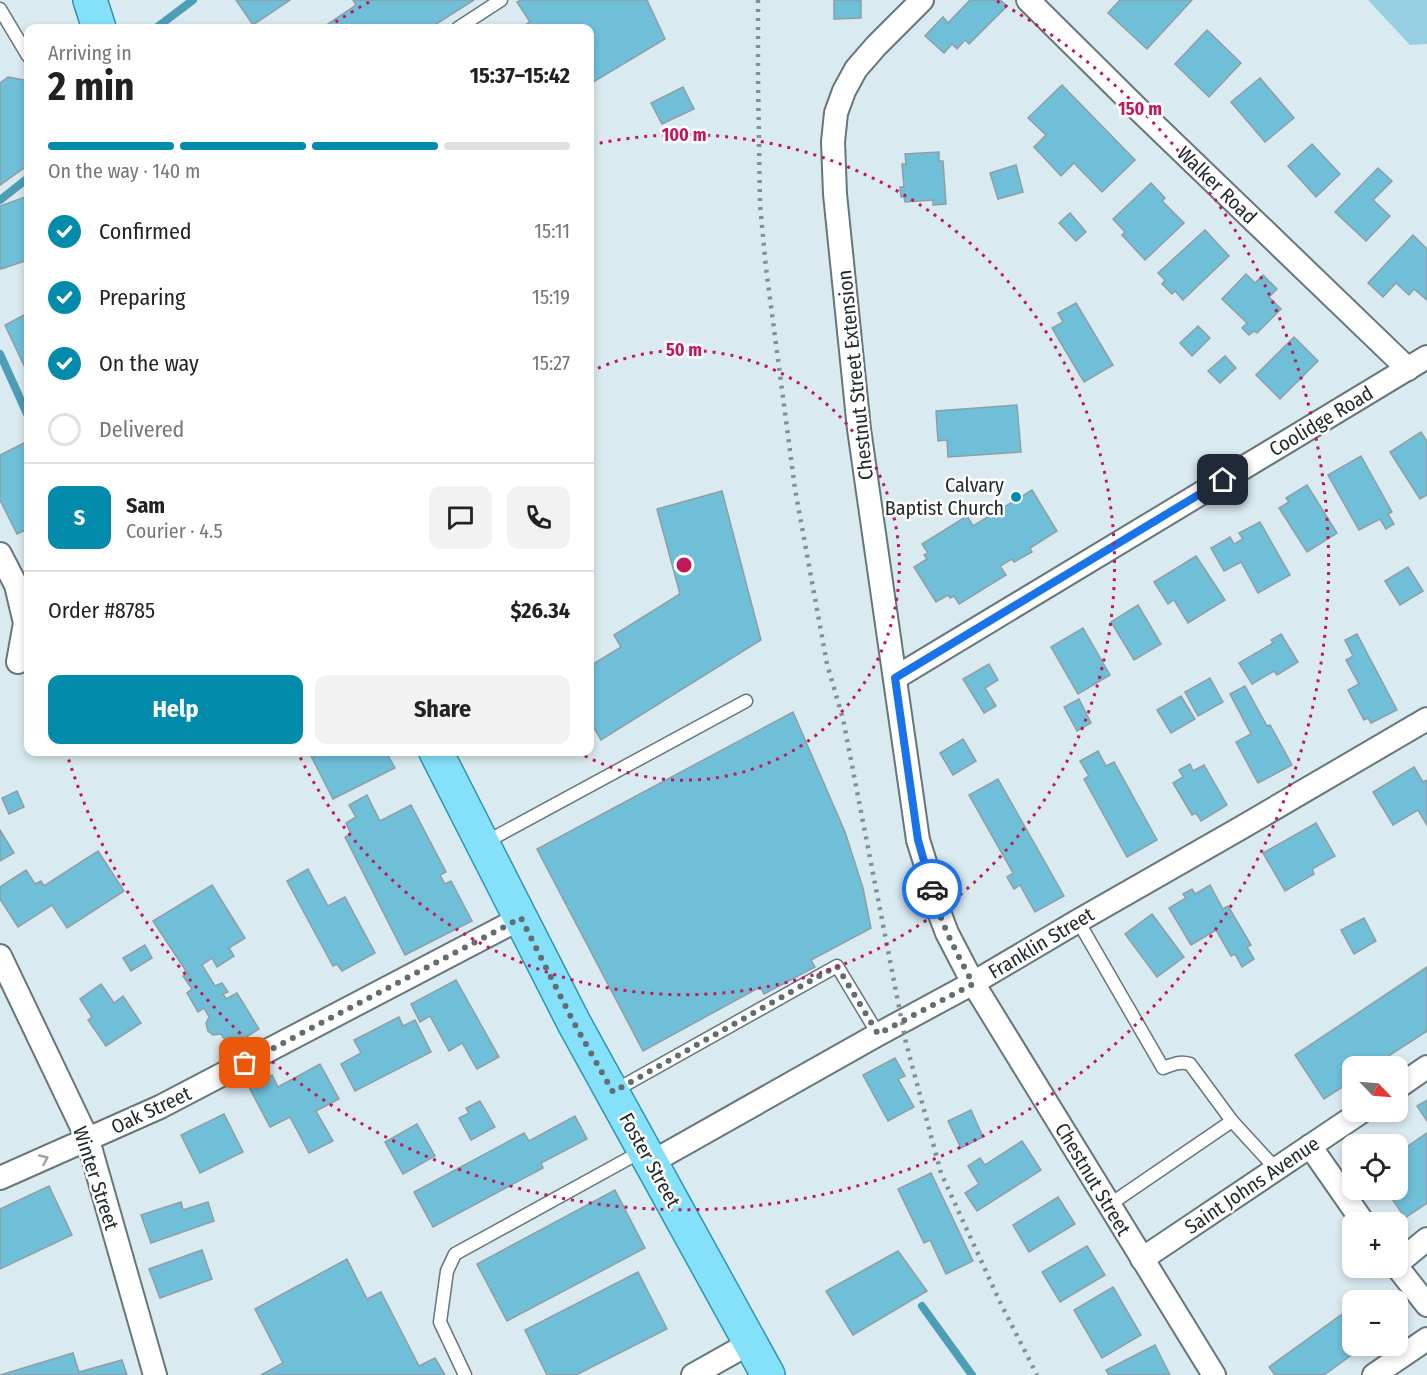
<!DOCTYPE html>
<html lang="en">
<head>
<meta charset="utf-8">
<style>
	:root { --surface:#fff; --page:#f2f2f2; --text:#222; --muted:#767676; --line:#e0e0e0; --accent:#028baa }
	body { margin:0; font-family:"Fira Sans Condensed",sans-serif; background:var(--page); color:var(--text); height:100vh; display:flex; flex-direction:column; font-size:22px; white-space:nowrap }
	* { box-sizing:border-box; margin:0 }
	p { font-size:20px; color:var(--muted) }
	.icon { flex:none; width:33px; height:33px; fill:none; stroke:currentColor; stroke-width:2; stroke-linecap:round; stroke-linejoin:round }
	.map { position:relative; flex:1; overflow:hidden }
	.details { position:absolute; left:24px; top:24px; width:570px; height:732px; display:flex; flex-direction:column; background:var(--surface); border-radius:12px; box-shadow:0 3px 9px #0003 }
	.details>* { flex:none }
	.needle { width:39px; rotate:115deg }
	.buttons { position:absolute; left:1342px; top:1056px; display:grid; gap:12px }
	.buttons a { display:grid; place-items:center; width:66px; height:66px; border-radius:12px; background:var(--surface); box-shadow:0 3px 9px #0003; font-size:30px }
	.pin { position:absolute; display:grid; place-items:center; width:51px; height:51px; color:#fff; margin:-26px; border-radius:12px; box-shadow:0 3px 9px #0006 }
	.courier { position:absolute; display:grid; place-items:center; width:60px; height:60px; margin:-30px; border:4px solid #1a73e8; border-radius:50%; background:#fff; color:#222; box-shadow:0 2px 8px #0007 }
	.headline em { font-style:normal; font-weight:700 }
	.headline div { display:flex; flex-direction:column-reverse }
	.headline { display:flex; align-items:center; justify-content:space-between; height:102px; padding:0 24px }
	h1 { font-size:39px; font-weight:700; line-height:45px }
	.bar { display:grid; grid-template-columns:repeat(4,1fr); gap:9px 6px; align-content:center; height:72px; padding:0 24px }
	.bar i { height:8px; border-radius:4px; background:var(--line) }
	.bar .active { background:var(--accent) }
	.bar p { grid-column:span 4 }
	.line { display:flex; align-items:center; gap:15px; padding:0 24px; border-top:2px solid var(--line) }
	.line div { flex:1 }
	.round { display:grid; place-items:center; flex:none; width:63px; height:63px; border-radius:12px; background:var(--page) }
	ol { padding:0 24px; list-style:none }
	li { display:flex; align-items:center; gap:18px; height:66px }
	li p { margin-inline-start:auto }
	li .icon { padding:6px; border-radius:50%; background:var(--accent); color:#fff; stroke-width:4 }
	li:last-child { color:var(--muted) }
	li i { width:33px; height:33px; border:3px solid var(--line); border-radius:50% }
	.cta { display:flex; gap:12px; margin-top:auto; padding:12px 24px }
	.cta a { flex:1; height:69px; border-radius:12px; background:var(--accent); color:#fff; font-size:24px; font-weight:700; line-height:69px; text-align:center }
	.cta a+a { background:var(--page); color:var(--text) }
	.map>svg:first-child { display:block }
	.green { fill:#97cfe2 }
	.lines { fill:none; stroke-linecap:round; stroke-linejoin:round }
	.stream { stroke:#4e9db6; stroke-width:8 }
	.building { fill:#70bfd9; stroke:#8e9ea4; stroke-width:1.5 }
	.lane-casing { stroke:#66767b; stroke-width:15 }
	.street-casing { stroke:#66767b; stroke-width:26 }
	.primary-casing { stroke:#2e94af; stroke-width:36 }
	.lane { stroke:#fff; stroke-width:12 }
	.street { stroke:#fff; stroke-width:22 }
	.primary { stroke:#85e1fa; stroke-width:33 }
	.rail { stroke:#838f93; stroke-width:4.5; stroke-dasharray:3 6; stroke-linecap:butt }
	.oneway { stroke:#9c9fa0 }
	.done { stroke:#636d71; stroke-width:6; stroke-dasharray:0 10.8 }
	.route { stroke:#1a73e8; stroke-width:8 }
	.ring { fill:none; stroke:#c2185b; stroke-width:3; stroke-dasharray:3 6 }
	.poi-dot { fill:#028baa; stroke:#fff; stroke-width:2 }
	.labels { text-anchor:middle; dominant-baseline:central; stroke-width:5; stroke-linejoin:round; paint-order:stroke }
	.street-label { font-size:20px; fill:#232a2c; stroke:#fff }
	.poi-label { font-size:20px; fill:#232a2c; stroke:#fff; text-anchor:end }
	.centre { fill:#c2185b; stroke:#fff; stroke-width:3 }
	.ring-label { font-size:18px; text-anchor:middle; font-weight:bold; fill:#c2185b; stroke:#fff; stroke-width:5; stroke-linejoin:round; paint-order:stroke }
</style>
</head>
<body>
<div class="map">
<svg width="1427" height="1375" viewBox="0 0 1427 1375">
	<rect width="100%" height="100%" fill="#d9eaf0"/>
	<path class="green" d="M1368,0H1427V44L1410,45Z"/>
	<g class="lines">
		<g class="stream">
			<path d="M156,28L193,0"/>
			<path d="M0,200L28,178"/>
			<path d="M0,354L28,416"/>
			<path d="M922,1306L972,1375"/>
		</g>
	</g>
	<g class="building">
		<path d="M236,0H290L253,25Z"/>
		<path d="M353,0H474L430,28H331L328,24L356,5Z"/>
		<path d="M521,0H647L665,39L590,84V28H520L530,22L517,2Z"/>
		<path d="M834,0H861V18L834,19Z"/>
		<path d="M970,0H1000L1007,6L969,44L965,40L957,49L952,44L944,53L925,36L943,17L948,23Z"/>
		<path d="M1120,0H1192L1147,49L1108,13Z"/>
		<path d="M1207,30L1241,63L1209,97L1175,64Z"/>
		<path d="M8,77L24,80L28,86V125L26,127L28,130V165L0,185V83Z"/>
		<path d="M1260,78L1294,118L1265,142L1231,102Z"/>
		<path d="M1062,85L1135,160L1102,192L1074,163L1061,176L1034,147L1046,135L1028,118Z"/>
		<path d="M683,87L694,109L662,124L651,103Z"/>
		<path d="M1312,144L1340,174L1316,197L1288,166Z"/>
		<path d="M939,152V161H943L946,204L933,205V200L905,202L904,197H901L900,187H904L902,164H906L905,154Z"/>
		<path d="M1016,165L1023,192L998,199L990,173Z"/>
		<path d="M1378,168L1392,181L1373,200L1390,216L1366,241L1335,212Z"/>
		<path d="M1151,183L1165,198L1162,201L1184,223L1145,260L1122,235L1125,232L1113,219Z"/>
		<path d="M28,196V260L1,269L0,266V206Z"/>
		<path d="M1070,213L1086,232L1076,241L1059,223Z"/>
		<path d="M1205,230L1229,256L1183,300L1175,291L1172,294L1162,284L1165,280L1158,273Z"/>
		<path d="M1413,235L1427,249V300L1414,289L1409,295L1396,283L1383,297L1368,283Z"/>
		<path d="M1246,274L1255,283L1263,275L1277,289L1269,297L1281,309L1257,333L1254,331L1249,335L1242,328L1247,323L1222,299Z"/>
		<path d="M1076,303L1113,365L1084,382L1052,328L1063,322L1058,313Z"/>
		<path d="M28,313V374L5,325Z"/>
		<path d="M1198,326L1210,338L1192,356L1180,343Z"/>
		<path d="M1294,337L1318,361L1280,399L1256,375Z"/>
		<path d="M1225,356L1236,368L1220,383L1208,371Z"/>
		<path d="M1017,405L1021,452L948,457L947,440L938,441L936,411Z"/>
		<path d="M1421,432L1427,441V495L1420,499L1390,452Z"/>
		<path d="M28,441V529L17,534L0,500V455Z"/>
		<path d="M1361,456L1392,512L1388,514L1394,524L1386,529L1380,519L1359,530L1328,475Z"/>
		<path d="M1307,485L1337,533L1307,552L1279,508L1289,502L1286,498Z"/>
		<path d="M1032,490L1057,531L1030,548L1032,552L1014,562L1012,559L1000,566L1006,575L959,604L954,596L950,598L948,595L936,602L914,567L927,559L924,555L928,553L922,544L967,516L973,526Z"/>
		<path d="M722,491L761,640L601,740L590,721V666L621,647L614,635L680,594L657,509Z"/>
		<path d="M1260,522L1290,575L1258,593L1241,562L1224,571L1211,548L1230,537L1234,544L1243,539L1239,533Z"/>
		<path d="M1196,556L1225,600L1188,623L1174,600L1168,604L1154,582Z"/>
		<path d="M1408,567L1423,591L1400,605L1385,581Z"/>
		<path d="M1138,605L1161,644L1134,660L1111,622Z"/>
		<path d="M1083,628L1110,675L1078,694L1051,647Z"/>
		<path d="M1281,634L1298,662L1277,675L1274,671L1252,684L1239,663L1273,643L1271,640Z"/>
		<path d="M1357,634L1397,710L1371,723L1368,718L1364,720L1348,690L1359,684L1346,660L1353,656L1345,640Z"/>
		<path d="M989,664L998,680L985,688L996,706L984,713L963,679Z"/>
		<path d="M1210,678L1223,702L1198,716L1185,692Z"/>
		<path d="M1245,686L1267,726L1270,725L1292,765L1258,783L1236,742L1251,734L1230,694Z"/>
		<path d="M1181,696L1195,719L1171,733L1157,710Z"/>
		<path d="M1079,699L1091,723L1077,731L1064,707Z"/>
		<path d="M793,712L845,832L863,888L871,928L811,960L815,967L764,994L760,987L643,1051L537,849Z"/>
		<path d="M963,739L976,761L953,775L940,753Z"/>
		<path d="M1098,751L1106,766L1114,762L1157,840L1127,857L1084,779L1089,776L1080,761Z"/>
		<path d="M309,752H386L395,768L333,799Z"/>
		<path d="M1190,764L1193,771L1204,765L1227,805L1201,821L1196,813L1192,815L1173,783L1183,777L1179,770Z"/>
		<path d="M1414,767L1423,782L1427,780V825L1418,810L1393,825L1373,792Z"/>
		<path d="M998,779L1064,896L1035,912L1020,885L1014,889L1007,877L1013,873L969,795Z"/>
		<path d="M17,791L24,807L9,814L2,798Z"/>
		<path d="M367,795L380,821L411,805L446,872L440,875L445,884L451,881L472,921L405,955L345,837L351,834L346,823L356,817L349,805Z"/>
		<path d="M1316,823L1335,856L1312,869L1314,874L1285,891L1263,853Z"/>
		<path d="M0,830L14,853L0,861Z"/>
		<path d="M98,851L124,891L67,928L52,905L18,927L0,899V887L26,870L35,884L41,881L44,886Z"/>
		<path d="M308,869L328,906L345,897L375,953L342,971L337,964L333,966L287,881Z"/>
		<path d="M212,885L245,938L229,948L234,956L217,967L212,958L202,965L215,986L222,983L228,992L223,994L226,999L237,993L259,1029L230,1047L221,1034L213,1035L208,1031L206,1023L209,1017L204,1008L198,1012L187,993L192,989L183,976L188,974L153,921Z"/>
		<path d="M1210,885L1223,909L1228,906L1251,945L1247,947L1254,959L1242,967L1235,954L1231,956L1216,930L1191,945L1169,908L1186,898L1183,894L1192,889L1195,894Z"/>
		<path d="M1152,914L1184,957L1157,977L1125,934Z"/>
		<path d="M1364,918L1376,941L1354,954L1341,930Z"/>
		<path d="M145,945L152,958L131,971L123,958Z"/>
		<path d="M1427,967V1031L1373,1066H1353V1080L1324,1099L1295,1055Z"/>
		<path d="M456,980L499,1057L477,1069L462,1043L449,1051L430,1016L420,1022L411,1004Z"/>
		<path d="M101,984L114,1003L123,996L141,1023L106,1046L88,1020L92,1017L80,999Z"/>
		<path d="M399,1017L403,1026L415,1020L431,1052L355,1091L341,1064L361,1053L354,1040Z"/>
		<path d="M895,1058L905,1076L898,1079L914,1107L888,1121L863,1075Z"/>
		<path d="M320,1064L339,1099L316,1111L333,1141L309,1153L290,1117L270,1127L249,1087L272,1075L278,1087Z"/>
		<path d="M1427,1100V1121L1417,1106Z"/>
		<path d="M480,1101L495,1127L471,1140L459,1118L469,1113L466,1108Z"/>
		<path d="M971,1110L983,1137L961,1148L948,1121Z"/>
		<path d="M224,1114L243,1152L200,1173L181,1135Z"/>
		<path d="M575,1116L587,1139L541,1163L543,1168L433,1227L414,1192L524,1133L529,1141Z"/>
		<path d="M417,1124L435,1156L403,1174L385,1142Z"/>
		<path d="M1427,1133V1203L1405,1218L1386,1190H1398V1153Z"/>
		<path d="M1022,1141L1041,1170L977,1211L965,1193L979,1184L968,1166L980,1158L985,1165Z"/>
		<path d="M931,1173L973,1261L946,1274L930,1240L924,1243L898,1189Z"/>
		<path d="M49,1186L72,1235L0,1269V1209Z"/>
		<path d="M615,1190L645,1248L507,1321L477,1264Z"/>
		<path d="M1058,1197L1075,1224L1029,1252L1013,1225Z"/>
		<path d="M181,1202L183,1210L208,1202L214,1221L151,1243L141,1215Z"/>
		<path d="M1087,1246L1105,1275L1060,1302L1042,1272Z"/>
		<path d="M202,1250L212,1279L160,1298L149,1269Z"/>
		<path d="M898,1251L927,1291L853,1335L826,1291Z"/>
		<path d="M347,1259L367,1299L381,1292L419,1366L435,1358L445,1375H261L283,1363L255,1309Z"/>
		<path d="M638,1272L667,1329L576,1375H547L525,1330Z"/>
		<path d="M1113,1287L1141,1335L1102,1358L1074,1310Z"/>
		<path d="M1345,1312L1353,1323V1330L1346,1336L1357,1351L1324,1375H1275L1269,1367Z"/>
		<path d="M1155,1345L1170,1375H1109L1106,1370Z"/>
		<path d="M73,1353L79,1372L122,1360L127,1375H0Z"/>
	</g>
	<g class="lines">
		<defs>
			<g id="lane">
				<path d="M0,9L28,56"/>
				<path d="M458,28L501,0"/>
				<path d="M484,843L746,701"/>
				<path d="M1078,921L1163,1068C1173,1064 1180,1061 1190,1064L1232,1121L1276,1169"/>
				<path d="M614,1091L837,966L878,1034"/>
				<path d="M1109,1205L1232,1121"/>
				<path d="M465,1375L440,1322L447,1271L455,1254L644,1150"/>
			</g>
			<g id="street">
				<path d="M922,0L876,46L856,69L844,91L836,113L833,142L835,194L859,429L918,840L929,875L936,904L947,933L973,983L1214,1375"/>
				<path d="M1028,0L1139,110L1408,369"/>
				<path d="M0,554L16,585L25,623L18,662"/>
				<path d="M895,678L1427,357"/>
				<path d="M0,956L88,1140L155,1375"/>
				<path d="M1398,1087L1427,1067"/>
				<path d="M1310,1146L1363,1222"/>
				<path d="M652,1162L877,1035L973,983L1078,921L1239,829L1427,719"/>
				<path d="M0,1178L160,1107L521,918"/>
				<path d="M1142,1259L1361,1112"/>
				<path d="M1398,1263L1427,1239"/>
				<path d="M1398,1268L1427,1305"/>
				<path d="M693,1375L750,1343"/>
				<path d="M1374,1375L1427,1339"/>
			</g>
			<g id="primary">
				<path d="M90,0L99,28"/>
				<path d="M436,752L574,1023L768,1375"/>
			</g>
		</defs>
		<use href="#lane" class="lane-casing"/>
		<use href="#street" class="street-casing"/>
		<use href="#primary" class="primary-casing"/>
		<use href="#lane" class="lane"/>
		<use href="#street" class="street"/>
		<use href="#primary" class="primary"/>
		<path class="rail" d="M758,0V79L760,205L766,268L795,489L827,664L843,719L906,1043L941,1173L1000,1302L1037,1375"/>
	</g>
	<defs><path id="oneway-chevron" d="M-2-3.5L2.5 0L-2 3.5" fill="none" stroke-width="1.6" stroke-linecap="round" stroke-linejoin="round" transform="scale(1.5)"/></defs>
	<use class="oneway" href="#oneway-chevron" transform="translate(44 1159) rotate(-24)"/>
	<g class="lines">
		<path class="done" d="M245,1063L521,918L574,1023L613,1092L837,966L878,1034L973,984C957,953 940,923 932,889"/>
		<path class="route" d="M932,889L918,840L895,678L1223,480"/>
	</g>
	<g class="ring">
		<path d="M590 372A215 215 0 1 1 578 752"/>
		<path d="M591 145A430 430 0 1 1 298 753"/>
		<path d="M328 27A645 645 0 0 1 371 1M997 1A645 645 0 1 1 67 754"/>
	</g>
	<circle class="poi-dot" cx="1016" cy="497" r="6"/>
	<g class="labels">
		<g class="street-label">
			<text transform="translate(1217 185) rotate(44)">Walker Road</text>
			<text transform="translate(855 375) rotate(-96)">Chestnut Street Extension</text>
			<text transform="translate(1321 421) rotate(-31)">Coolidge Road</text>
			<text transform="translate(1041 943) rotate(-31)">Franklin Street</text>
			<text transform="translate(151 1110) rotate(-25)">Oak Street</text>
			<text transform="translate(650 1160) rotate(61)">Foster Street</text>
			<text transform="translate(96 1178) rotate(72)">Winter Street</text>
			<text transform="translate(1093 1179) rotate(59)">Chestnut Street</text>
			<text transform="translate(1252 1185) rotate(-34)">Saint Johns Avenue</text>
		</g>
		<g class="poi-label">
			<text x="1004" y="485">Calvary<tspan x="1004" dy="23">Baptist Church</tspan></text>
		</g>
	</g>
	<circle cx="684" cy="565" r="9" class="centre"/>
	<g class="ring-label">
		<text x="1140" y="115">150 m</text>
		<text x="684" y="141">100 m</text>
		<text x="684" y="356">50 m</text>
	</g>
</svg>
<div class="buttons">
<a><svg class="needle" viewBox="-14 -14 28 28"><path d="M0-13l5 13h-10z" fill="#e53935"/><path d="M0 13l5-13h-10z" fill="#767676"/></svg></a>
<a><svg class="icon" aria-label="locate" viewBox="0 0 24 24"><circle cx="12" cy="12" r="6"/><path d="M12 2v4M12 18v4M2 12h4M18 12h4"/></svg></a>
<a>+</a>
<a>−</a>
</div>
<div class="pin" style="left:245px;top:1063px;background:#ea580c"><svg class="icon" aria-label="bag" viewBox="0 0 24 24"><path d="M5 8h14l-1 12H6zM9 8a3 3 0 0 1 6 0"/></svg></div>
<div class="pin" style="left:1223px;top:480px;background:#1f2937"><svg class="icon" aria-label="home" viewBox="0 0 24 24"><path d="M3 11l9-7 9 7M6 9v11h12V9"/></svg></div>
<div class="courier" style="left:932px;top:889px"><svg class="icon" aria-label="car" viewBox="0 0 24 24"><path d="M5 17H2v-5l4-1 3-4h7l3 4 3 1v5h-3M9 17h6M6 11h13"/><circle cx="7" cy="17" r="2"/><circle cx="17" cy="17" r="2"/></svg></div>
<section class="details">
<div class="headline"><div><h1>2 min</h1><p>Arriving in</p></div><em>15:37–15:42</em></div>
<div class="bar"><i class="active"></i><i class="active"></i><i class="active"></i><i></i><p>On the way · 140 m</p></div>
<ol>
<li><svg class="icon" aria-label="check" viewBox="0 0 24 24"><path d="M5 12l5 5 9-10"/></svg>Confirmed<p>15:11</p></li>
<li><svg class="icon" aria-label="check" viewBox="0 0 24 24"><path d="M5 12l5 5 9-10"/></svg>Preparing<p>15:19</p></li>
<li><svg class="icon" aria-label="check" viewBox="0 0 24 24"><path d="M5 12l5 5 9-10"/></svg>On the way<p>15:27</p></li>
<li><i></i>Delivered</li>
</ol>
<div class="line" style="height:108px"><b class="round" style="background:var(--accent);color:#fff">S</b><div><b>Sam</b><p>Courier · 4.5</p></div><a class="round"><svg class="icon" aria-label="chat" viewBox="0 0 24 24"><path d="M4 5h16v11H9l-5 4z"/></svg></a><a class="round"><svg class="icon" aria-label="phone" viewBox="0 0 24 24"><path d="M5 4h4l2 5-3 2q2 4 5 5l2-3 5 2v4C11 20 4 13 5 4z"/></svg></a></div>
<div class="line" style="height:78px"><div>Order #8785</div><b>$26.34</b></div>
<div class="cta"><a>Help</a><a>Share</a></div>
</section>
</div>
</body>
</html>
